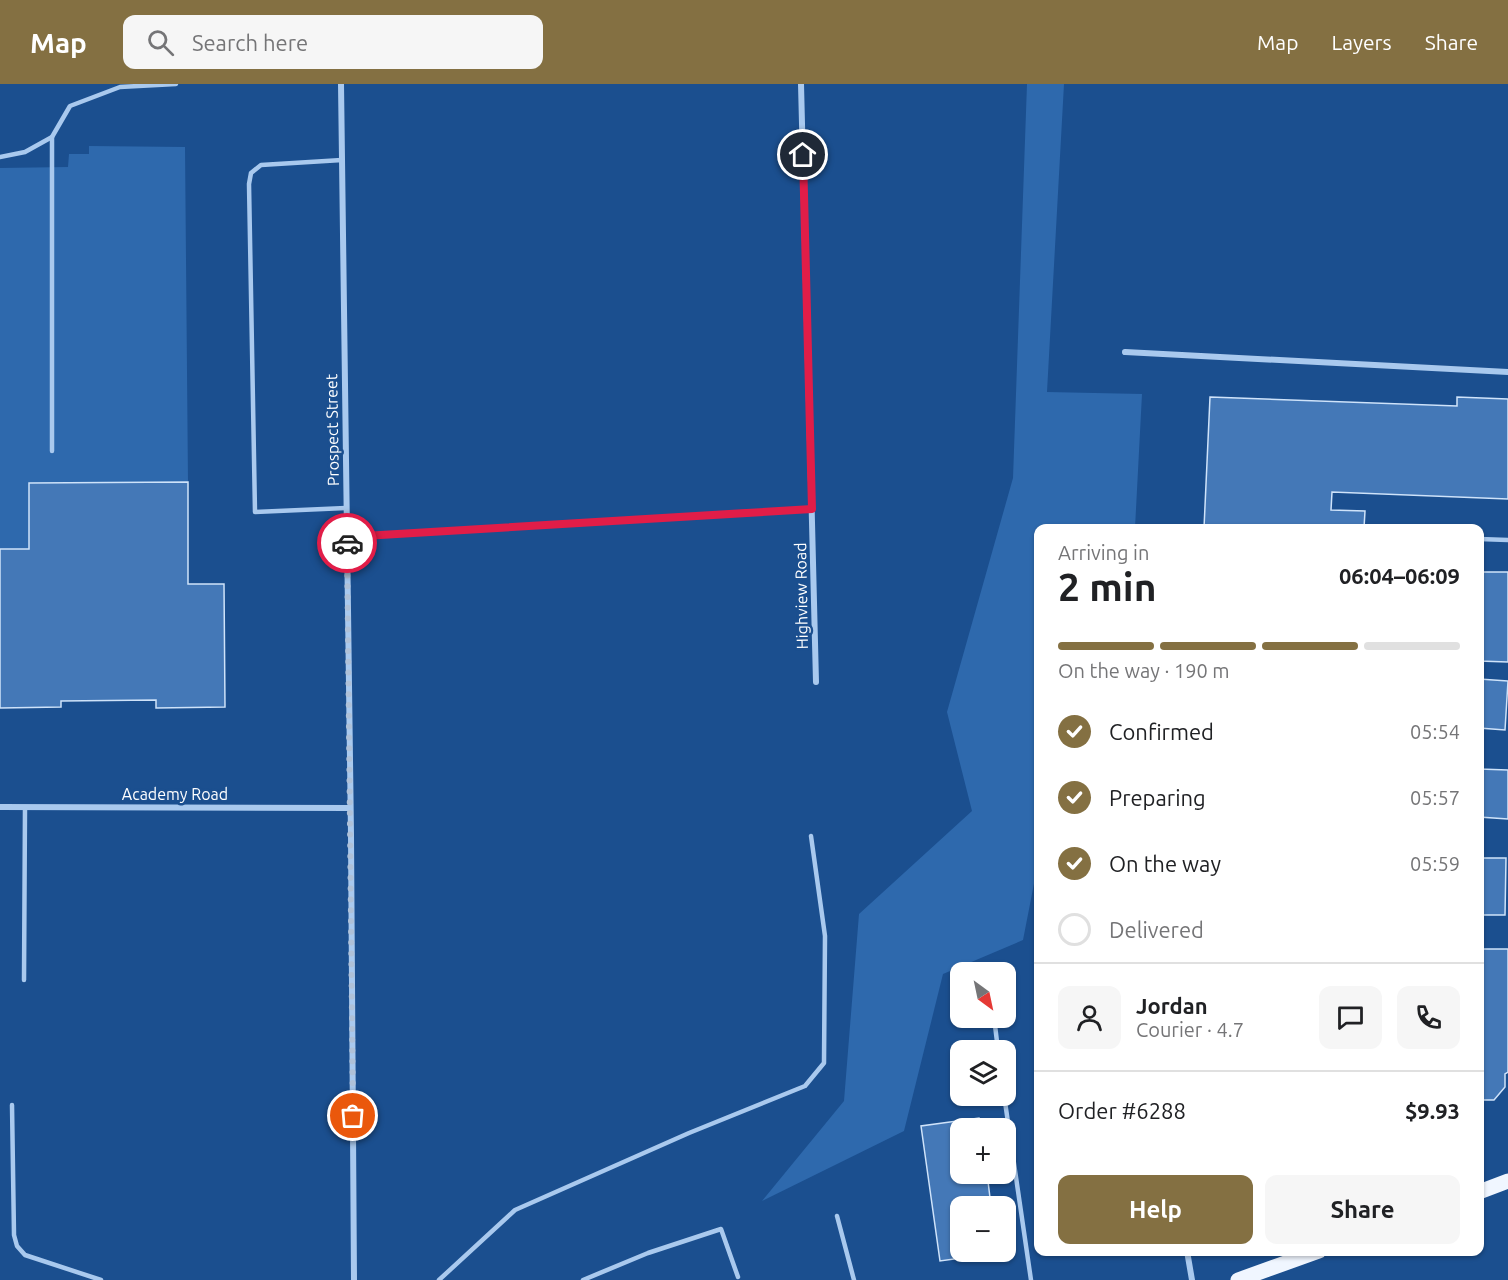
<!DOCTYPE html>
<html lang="en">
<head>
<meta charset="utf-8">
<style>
	:root { --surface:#fff; --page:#f6f6f6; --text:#202124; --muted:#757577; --line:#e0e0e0; --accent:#847042 }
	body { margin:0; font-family:Ubuntu,sans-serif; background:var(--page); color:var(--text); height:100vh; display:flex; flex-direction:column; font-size:22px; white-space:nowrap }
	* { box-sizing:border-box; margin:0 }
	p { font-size:20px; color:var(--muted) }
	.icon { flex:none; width:33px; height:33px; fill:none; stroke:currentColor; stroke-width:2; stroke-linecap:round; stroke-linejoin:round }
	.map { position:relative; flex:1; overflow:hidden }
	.details { position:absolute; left:1034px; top:440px; width:450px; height:732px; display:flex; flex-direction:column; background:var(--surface); border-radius:12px; box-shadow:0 2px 4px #0004 }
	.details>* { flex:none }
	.needle { width:39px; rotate:147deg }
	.fabs { position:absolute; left:950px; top:878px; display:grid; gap:12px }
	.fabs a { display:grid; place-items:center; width:66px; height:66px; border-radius:12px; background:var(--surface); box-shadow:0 2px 4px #0004; font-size:30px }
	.pin { position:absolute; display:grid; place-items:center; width:51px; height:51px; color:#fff; margin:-26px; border:3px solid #fff; border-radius:50%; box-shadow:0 2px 6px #0007 }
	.courier { position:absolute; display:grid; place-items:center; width:60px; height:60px; margin:-30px; border:4px solid #e11d48; border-radius:50%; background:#fff; color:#222; box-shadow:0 2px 8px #0007 }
	.overview em { font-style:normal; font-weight:600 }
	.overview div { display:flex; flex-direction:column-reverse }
	.overview { display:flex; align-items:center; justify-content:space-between; height:102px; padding:0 24px }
	h1 { font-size:39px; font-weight:600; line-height:45px }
	.bar { display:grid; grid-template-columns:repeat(4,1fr); gap:9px 6px; align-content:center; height:72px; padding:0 24px }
	.bar i { height:8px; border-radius:4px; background:var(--line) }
	.bar .active { background:var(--accent) }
	.bar p { grid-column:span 4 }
	.line { display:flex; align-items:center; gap:15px; padding:0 24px; border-top:2px solid var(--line) }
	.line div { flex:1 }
	.round { display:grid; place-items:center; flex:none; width:63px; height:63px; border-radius:12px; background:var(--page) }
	ol { padding:0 24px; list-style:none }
	li { display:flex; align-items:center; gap:18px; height:66px }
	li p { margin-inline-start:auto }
	li .icon { padding:6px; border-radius:50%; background:var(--accent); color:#fff; stroke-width:4 }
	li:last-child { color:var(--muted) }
	li i { width:33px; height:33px; border:3px solid var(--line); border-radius:50% }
	.button { display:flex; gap:12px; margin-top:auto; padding:12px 24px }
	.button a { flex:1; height:69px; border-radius:12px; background:var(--accent); color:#fff; font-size:24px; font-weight:600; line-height:69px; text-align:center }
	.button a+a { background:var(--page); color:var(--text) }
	header { display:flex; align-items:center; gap:36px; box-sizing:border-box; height:84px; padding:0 30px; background:var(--accent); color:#fff }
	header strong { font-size:28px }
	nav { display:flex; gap:33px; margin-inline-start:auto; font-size:21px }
	.search { width:420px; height:54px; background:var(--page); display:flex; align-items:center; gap:15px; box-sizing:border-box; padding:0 21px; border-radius:12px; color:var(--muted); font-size:22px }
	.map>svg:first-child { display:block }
	.green { fill:#2e69ad }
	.building { fill:#4478b7; stroke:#cfe3fa; stroke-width:1.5 }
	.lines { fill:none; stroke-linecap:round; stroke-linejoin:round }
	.service { stroke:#a9c9ee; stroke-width:4.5 }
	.minor { stroke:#a9c9ee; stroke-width:6 }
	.primary { stroke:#f0f6ff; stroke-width:15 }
	.done { stroke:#afc1d8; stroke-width:6; stroke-dasharray:0 10.8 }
	.route { stroke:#e11d48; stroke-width:8 }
	.labels { text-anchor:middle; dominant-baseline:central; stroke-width:5; stroke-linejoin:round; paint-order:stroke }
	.street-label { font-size:16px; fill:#fff; stroke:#1b4f8f }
</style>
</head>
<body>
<header>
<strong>Map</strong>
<div class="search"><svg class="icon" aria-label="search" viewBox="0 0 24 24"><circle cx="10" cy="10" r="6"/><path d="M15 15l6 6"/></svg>Search here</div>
<nav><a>Map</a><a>Layers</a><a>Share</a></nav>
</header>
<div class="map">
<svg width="1508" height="1196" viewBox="0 0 1508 1196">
	<rect width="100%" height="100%" fill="#1b4f8f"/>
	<g class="green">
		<path d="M1027,0H1064L1047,308L1142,310L1135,444H1038V779L1023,856L943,890L904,1047L762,1117L844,1017L859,830L972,727L947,628L1013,394Z"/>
		<path d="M89,62L185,63L188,398L29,399V465H0V84L68,83L69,70H89Z"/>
	</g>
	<g class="building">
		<path d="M1210,313L1457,322V313L1508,315V415L1332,408L1331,426L1365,427L1364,444H1204Z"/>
		<path d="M188,398V500H224L225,623L156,624V616L61,617V623L0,624V465H29V399Z"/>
		<path d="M1479,481H1483V488H1508V578L1479,577Z"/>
		<path d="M1479,595L1508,597L1505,646L1479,644Z"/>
		<path d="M1479,685L1508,686V735L1479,733Z"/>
		<path d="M1479,774H1506L1505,831H1479Z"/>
		<path d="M1479,865H1508V988L1505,990V1003L1494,1016H1479Z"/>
		<path d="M979,1034L981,1044H960V1089H987L991,1122H960V1167H997V1169L940,1177L921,1042Z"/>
	</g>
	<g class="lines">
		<g class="service">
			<path d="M0,73L25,68L52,53L70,22L120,3L176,0"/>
			<path d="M342,76L261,81L251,89L249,100L255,428L346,424"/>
			<path d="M52,367V53"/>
			<path d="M1479,455L1508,456"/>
			<path d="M24,896L25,723"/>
			<path d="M994,933L998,966"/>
			<path d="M1004,1011L1031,1196"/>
			<path d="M12,1021L14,1151L17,1162L25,1171L101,1196"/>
			<path d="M837,1132L854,1196"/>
			<path d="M439,1196L515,1126L689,1049L805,1002L824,979L825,852L811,752"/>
			<path d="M583,1196L648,1169L721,1145L738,1193"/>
		</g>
		<g class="minor">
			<path d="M341,0L351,751L354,1196"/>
			<path d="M801,0L816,598"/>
			<path d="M1125,268L1508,288"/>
			<path d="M347,453L812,425"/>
			<path d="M0,723L350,724"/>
			<path d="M1187,1167L1192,1196"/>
		</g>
		<g class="primary">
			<path d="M1479,1108L1508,1097"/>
			<path d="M1238,1196L1319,1167"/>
		</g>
	</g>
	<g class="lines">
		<path class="done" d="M347,459L353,1032"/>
		<path class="route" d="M347,459V453L812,425L803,71"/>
	</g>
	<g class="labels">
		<g class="street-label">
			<text transform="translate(332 346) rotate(-91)">Prospect Street</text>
			<text transform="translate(801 512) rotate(-91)">Highview Road</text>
			<text x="175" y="710">Academy Road</text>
		</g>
	</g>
</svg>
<div class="fabs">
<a><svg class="needle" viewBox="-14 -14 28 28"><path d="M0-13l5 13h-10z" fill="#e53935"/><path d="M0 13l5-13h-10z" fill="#757577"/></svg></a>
<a><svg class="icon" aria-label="layers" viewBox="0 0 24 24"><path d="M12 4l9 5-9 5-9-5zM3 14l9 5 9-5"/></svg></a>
<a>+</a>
<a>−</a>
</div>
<div class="pin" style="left:353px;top:1032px;background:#ea580c"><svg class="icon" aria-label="bag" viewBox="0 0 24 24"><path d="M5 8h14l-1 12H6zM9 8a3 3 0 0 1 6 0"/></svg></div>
<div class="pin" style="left:803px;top:71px;background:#1f2937"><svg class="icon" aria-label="home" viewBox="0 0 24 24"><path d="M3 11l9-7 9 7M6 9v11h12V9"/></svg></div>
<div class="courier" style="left:347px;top:459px"><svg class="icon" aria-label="car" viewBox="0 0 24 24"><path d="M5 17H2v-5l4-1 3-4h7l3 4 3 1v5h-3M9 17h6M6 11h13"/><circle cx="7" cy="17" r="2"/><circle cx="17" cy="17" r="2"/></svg></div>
<section class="details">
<div class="overview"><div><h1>2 min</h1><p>Arriving in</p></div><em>06:04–06:09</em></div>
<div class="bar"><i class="active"></i><i class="active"></i><i class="active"></i><i></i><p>On the way · 190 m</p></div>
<ol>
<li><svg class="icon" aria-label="check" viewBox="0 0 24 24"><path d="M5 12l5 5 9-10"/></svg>Confirmed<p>05:54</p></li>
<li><svg class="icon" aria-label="check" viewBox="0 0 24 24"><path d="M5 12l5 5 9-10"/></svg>Preparing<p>05:57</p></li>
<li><svg class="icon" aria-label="check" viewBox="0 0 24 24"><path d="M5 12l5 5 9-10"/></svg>On the way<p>05:59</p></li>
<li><i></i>Delivered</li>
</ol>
<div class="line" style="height:108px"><a class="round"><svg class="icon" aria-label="person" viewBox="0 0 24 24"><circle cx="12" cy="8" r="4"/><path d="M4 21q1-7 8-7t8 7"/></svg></a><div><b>Jordan</b><p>Courier · 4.7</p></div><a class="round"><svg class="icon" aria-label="chat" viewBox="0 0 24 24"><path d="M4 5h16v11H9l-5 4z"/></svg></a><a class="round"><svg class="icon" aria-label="phone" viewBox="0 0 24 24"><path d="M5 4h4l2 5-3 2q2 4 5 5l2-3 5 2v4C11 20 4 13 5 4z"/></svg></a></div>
<div class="line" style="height:78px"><div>Order #6288</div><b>$9.93</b></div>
<div class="button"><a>Help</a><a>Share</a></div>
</section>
</div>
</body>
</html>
